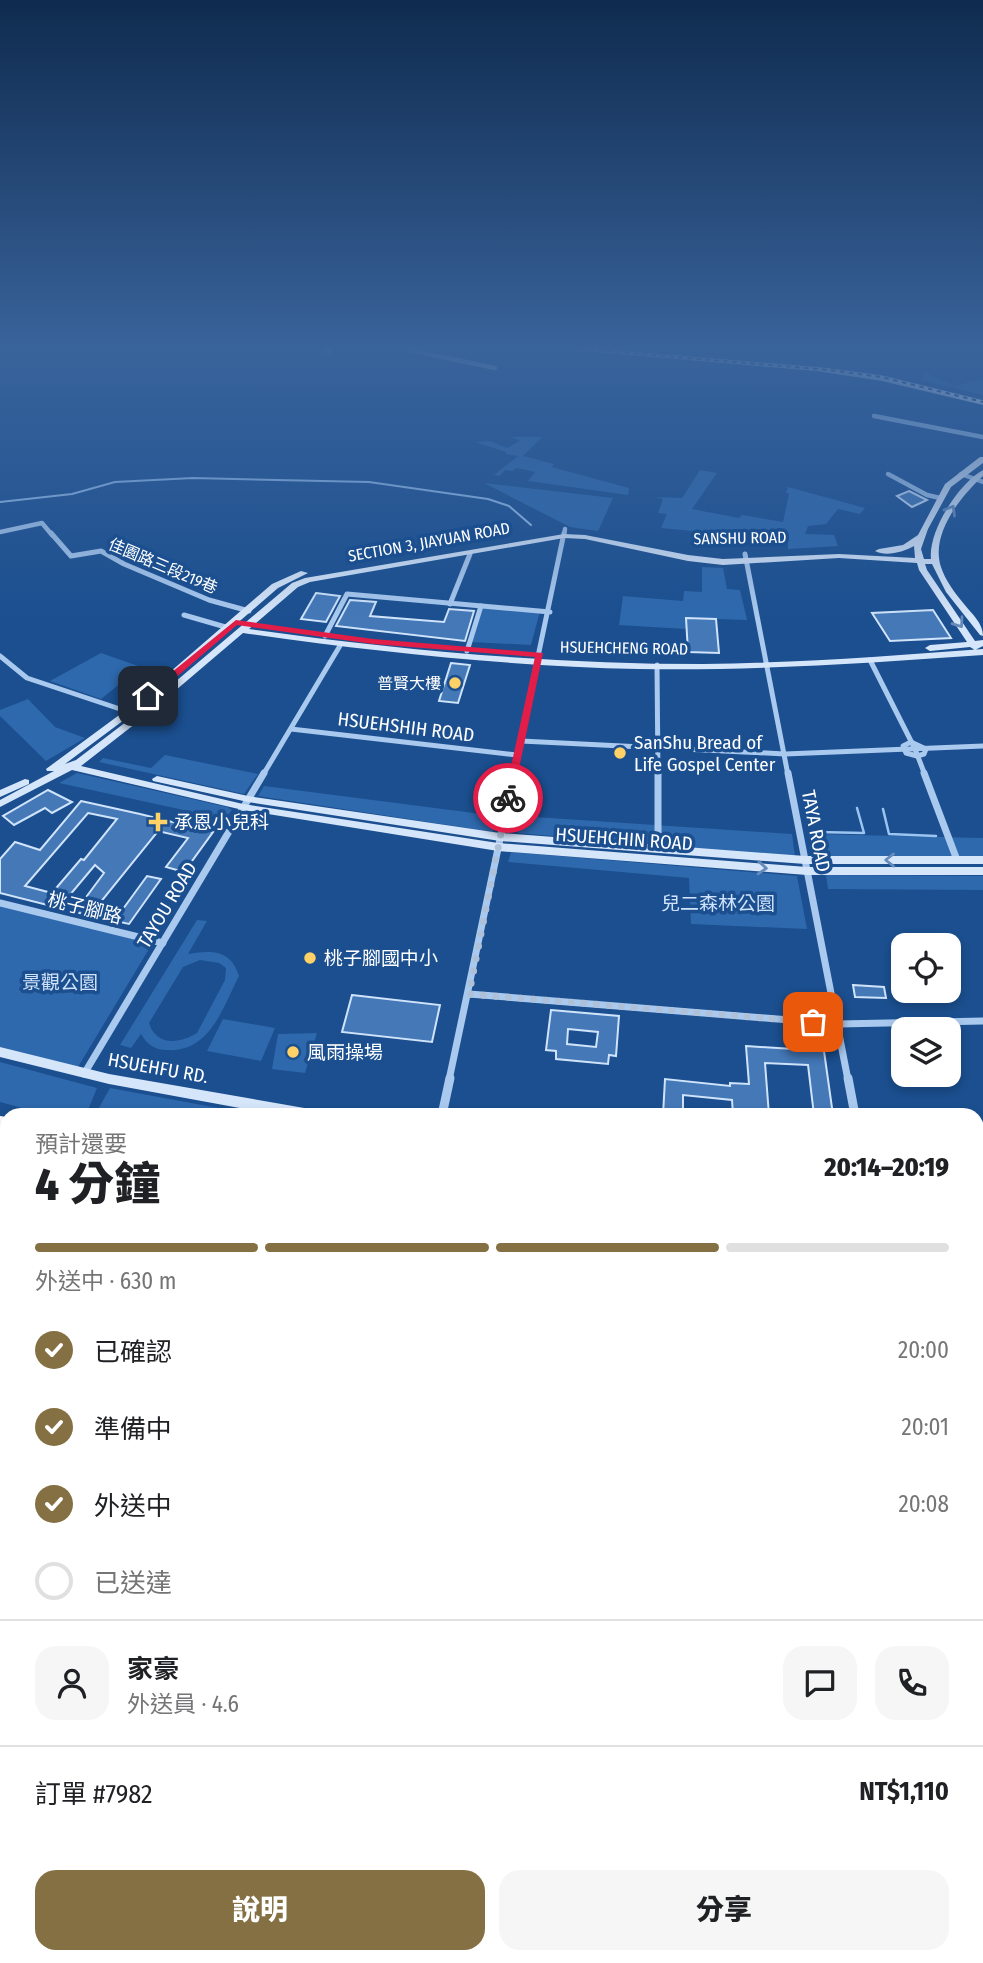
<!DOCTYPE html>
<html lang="zh-TW">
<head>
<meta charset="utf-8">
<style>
	:root { --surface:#fff; --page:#f6f6f6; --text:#202124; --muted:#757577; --line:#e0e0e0; --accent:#847042 }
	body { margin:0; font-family:"Fira Sans Condensed","Noto Sans TC",sans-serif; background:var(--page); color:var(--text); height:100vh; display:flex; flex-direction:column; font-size:26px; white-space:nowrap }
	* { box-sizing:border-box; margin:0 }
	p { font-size:23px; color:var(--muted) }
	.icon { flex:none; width:38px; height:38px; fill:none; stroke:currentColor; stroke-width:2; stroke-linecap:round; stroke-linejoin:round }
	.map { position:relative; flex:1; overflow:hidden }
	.side { position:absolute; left:0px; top:1108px; width:984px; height:856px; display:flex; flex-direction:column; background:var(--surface); border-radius:21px 21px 0 0; box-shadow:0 4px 10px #0003 }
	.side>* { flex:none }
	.fabs { position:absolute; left:891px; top:933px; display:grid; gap:14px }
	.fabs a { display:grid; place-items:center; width:70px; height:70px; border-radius:14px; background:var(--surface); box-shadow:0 4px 10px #0003; font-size:35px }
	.pin { position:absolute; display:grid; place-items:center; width:60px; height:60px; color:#fff; margin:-30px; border-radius:14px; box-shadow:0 4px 10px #0006 }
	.courier { position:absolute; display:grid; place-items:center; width:70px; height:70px; margin:-35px; border:5px solid #e11d48; border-radius:50%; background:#fff; color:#222; box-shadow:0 2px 9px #0007 }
	.summary em { font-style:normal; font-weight:800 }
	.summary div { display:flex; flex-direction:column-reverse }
	.summary { display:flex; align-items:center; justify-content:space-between; height:119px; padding:0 35px }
	h1 { font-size:46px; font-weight:800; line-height:52px }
	.bar { display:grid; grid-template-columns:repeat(4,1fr); gap:10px 7px; align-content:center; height:84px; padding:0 35px }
	.bar i { height:9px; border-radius:5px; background:var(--line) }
	.bar .active { background:var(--accent) }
	.bar p { grid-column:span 4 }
	.line { display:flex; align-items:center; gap:18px; padding:0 35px; border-top:2px solid var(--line) }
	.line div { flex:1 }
	.round { display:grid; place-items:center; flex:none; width:74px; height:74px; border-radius:21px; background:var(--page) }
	ol { padding:0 35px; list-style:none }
	li { display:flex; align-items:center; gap:21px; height:77px }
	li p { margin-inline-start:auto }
	li .icon { padding:7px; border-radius:50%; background:var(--accent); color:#fff; stroke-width:4 }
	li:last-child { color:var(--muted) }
	li i { width:38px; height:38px; border:4px solid var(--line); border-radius:50% }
	.action { display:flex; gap:14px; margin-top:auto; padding:14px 35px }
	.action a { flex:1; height:80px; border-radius:21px; background:var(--accent); color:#fff; font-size:28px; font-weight:800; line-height:80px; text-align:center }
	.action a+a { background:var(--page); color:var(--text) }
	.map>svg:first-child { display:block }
	.green { fill:#2e69ad; fill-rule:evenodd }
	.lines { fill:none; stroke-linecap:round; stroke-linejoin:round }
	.stream-far2 { stroke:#9cc4f0; stroke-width:2 }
	.stream-far1 { stroke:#9cc4f0; stroke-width:2.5 }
	.stream { stroke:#9cc4f0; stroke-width:4.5 }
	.building { fill:#4478b7; stroke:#cfe3fa; stroke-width:2; fill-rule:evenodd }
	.street-far4 { stroke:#a9c9ee; stroke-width:4.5 }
	.street-far3 { stroke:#a9c9ee; stroke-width:5 }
	.street-far2 { stroke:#a9c9ee; stroke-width:7 }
	.street-far1 { stroke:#a9c9ee; stroke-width:9 }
	.street { stroke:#a9c9ee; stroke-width:10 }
	.secondary { fill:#d6e6fa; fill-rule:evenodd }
	.highway { fill:#fff; fill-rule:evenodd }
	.rail-casing { stroke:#fff; stroke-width:3.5 }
	.rail { stroke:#1b4f8f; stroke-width:2; stroke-dasharray:4.5; stroke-linecap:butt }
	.oneway { stroke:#668bba }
	.route { fill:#e11d48 }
	.done { stroke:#afc1d8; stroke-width:7; stroke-dasharray:0 12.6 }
	.poi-dot { fill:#ffd166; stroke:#1b4f8f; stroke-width:2.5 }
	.labels { text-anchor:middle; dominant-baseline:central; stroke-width:7; stroke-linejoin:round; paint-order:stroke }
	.far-street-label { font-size:16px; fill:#fff; stroke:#1b4f8f }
	.far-poi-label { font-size:16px; fill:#fff; stroke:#1b4f8f; text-anchor:end }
	.street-label { font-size:19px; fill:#fff; stroke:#1b4f8f }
	.poi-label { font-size:19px; fill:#fff; stroke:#1b4f8f; text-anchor:start }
	.park-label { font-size:19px; fill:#cfe3fa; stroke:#1b4f8f }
</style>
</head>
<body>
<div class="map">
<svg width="983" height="1963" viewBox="0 0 983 1963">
	<rect width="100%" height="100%" fill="#1b4f8f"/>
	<g class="green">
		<path d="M925,372L955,386L983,378V395L921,380Z"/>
		<path d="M512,437H542L523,456L554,464L552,467L629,488L628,495L528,481L535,472L517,468L512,471L505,470L499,476L494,475L518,456L506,454V452L475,442L490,441L507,448L520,441Z"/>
		<path d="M700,470L717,473L692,509L739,518L742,515L783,522L789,494L786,492L788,487L865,508L860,514L838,509L826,524L808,526L805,534L834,535L838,546L788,549V532L758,529V537L661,528L667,514L658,513L663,499L655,497L682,498Z"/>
		<path d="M484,483L613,498L598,531L570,527Z"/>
		<path d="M702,567L723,568L727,589L740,590L747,620L686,618V629L619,625L623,596L683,601L684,591L702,592Z"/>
		<path d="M481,606L540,611L531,645L470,642Z"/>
		<path d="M101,653L141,667L101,699L50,681Z"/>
		<path d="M28,699L55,727L85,738L46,761L0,716V710Z"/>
		<path d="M165,755L258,774L244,794L99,762L103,758L151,768Z"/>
		<path d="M77,773L227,807L232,810L225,819L59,783Z"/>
		<path d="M264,786L497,816L493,832L258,796Z"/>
		<path d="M520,816L792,834L795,857L518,833Z"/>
		<path d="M814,834L983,838V857L818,858Z"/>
		<path d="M511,852L797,876L807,929L691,924L689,878L508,862Z"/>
		<path d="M826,875L983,876V890L828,889Z"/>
		<path d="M0,904L152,944L78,1067L0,1047Z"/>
		<path d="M197,920L207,921L188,954C211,950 231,949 239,976C223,1007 210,1053 167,1050C154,1050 147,1044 141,1034L131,1048L120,1045ZM200,960L219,963L226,968L225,980L197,1033C179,1044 156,1046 149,1023L183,967Z"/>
		<path d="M223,1019L275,1028L261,1061L207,1051Z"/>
		<path d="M317,1033L305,1073L272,1069L278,1034Z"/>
		<path d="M0,1062L97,1088L86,1115H48L0,1102Z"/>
		<path d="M110,1088L256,1115H95Z"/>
	</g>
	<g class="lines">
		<path class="stream-far2" d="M0,502L72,494L115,482L193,478L369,482L488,499L509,506L531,525"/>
		<g class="stream-far1">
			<path d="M883,809L889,834L936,836"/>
			<path d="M817,832L864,833L857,808"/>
		</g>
		<g class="stream">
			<path d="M976,1708L983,1712"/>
			<path d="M0,1750L7,1747"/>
		</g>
	</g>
	<g class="building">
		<path d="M909,491L927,500L912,507L897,496Z"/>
		<path d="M316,593L340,596L326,622L301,619Z"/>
		<path d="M350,600L376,602L370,616L444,622L449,609L474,611L465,641L336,626Z"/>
		<path d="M933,610L951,638L890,641L872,613Z"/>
		<path d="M686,618L716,619L719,653L688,652Z"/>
		<path d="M451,663L470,665L458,703L439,701Z"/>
		<path d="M48,790L72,802L52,813L45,808L14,825L3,816Z"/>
		<path d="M81,801L140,814L213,832L184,872L166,867L188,838L158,831L99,904L123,909L147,876L161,879L129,924L75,912L104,873L95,865L59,908L0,893V859L15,842L40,850ZM88,813L117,819L84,860L81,859L52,893L25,886Z"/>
		<path d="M853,985L884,987L886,998L855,997Z"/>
		<path d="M352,995L440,1005L432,1042L342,1032Z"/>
		<path d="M551,1010L619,1016L616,1056L609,1055L608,1064L556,1059V1051L546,1050ZM568,1029L598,1032L596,1047L567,1044Z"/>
		<path d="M746,1046L824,1051L833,1115H814L808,1065L765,1063L769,1115H733L732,1100L683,1095V1115H663L665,1079L730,1086V1083L749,1084Z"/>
	</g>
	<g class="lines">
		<g class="street-far4">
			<path d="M321,345L330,352"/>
			<path d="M409,350L495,368"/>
			<path d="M874,416L983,437"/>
			<path d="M888,474L927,495L940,498"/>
			<path d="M961,474L983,482"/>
			<path d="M0,532L42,523L52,535"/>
			<path d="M564,535L565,529"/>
		</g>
		<g class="street-far3">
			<path d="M51,533L71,556L101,551L124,564L209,600L249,611"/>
			<path d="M745,554L788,775"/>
			<path d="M450,604L470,554"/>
			<path d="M184,615L229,628"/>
			<path d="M325,636L347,594L550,612"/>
			<path d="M467,651L481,606"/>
			<path d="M0,656L27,678L129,712"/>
			<path d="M870,660L915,749L925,775"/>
			<path d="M657,665L658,775"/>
			<path d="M291,729L517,755"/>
			<path d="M521,741L785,754L983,746"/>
			<path d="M911,742L926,749L924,754L917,756L906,753L903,746Z"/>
			<path d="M263,775L341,644"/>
			<path d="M513,775L564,533"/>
		</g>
		<g class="street-far2">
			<path d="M658,773V849"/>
			<path d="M788,773L848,1080"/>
			<path d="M924,773L957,860"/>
			<path d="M0,903L163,943"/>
			<path d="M469,994L839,1024L983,1021"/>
			<path d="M84,1074L264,773"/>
			<path d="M449,1080L514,773"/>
		</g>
		<g class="street-far1">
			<path d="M848,1078L855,1115"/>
			<path d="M442,1115L450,1078"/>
		</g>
		<path class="street" d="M976,1475L983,1476"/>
		<g class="secondary">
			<path d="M515,345H548L816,367L882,377L983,401V405L882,381L816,371Z"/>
			<path d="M980,457H983V463L951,487L928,529L921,549L924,559H931C928,531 959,483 983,470V476C961,496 930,534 941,567C945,580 955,593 964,604C972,614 983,623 983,636L980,635L946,592L932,564H925L927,570L975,641L983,640V646L975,650L970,647L930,651L925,648L930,645L967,642L919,570L917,563L839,558L723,565L688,561L585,539L564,538L310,582L298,587L249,629C399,650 550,664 703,664C796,663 890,656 983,649V655C868,663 754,671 639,669C506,666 375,652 243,633L149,713L81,766L243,804L498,843L807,867H983V875H807L498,851L243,810L72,770L0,807V800L54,771H47L46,769L126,710L272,584L301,571L308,573L278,588L132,714L65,764L76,760L143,709L292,583L305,578L564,534L585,535L688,555L723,559L839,554L915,558L914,546C903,552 886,557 875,551L879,549L903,545L918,535L945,484Z"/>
			<path d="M157,776L248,796L500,833L805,856H983V864H805L500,841L248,802L153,781L152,779Z"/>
			<path d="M25,779L29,780V784L0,797V790Z"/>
			<path d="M0,1047L109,1074L310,1109L315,1111L317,1115H278L109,1084L0,1057Z"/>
			<rect x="976" y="1180" width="7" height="12"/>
			<path d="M976,1689L983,1691V1710L976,1708Z"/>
			<path d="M7,1726V1746L0,1749V1729Z"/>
		</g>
		<g class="highway">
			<path d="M0,1116L7,1117V1131L0,1130Z"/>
			<path d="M0,1148L7,1149V1165L0,1162Z"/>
			<rect x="976" y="1252" width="7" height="18"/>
			<path d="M976,1283L983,1284V1302L976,1301Z"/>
		</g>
		<defs>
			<path id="rail" d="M535,345L829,370L881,377L983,402"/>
		</defs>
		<use href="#rail" class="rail-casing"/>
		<use href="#rail" class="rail"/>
	</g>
	<defs><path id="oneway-chevron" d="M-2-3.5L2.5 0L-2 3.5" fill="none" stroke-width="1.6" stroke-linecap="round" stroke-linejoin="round" transform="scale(1.75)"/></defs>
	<g class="oneway">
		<use href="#oneway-chevron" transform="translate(951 510) rotate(-60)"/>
		<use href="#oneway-chevron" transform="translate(959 623) rotate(55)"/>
		<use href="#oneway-chevron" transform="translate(890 860) rotate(-180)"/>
		<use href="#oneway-chevron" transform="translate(762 868) rotate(4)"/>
	</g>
	<linearGradient id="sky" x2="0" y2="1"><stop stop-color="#0f2b4f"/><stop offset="0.56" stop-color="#39639b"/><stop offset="1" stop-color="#39639b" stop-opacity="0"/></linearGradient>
	<rect width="983" height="620" fill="url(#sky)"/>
	<path class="route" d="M236,620L373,639L543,653L513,798L508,801L504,798L535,657L373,644L237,625L152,698H145V694Z"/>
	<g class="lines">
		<path class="done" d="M508,798L469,994L813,1022"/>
	</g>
	<g class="poi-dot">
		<circle cx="455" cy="683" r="7"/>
		<circle cx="620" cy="753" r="7"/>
		<path d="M154.5 811.5h7v7h7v7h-7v7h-7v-7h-7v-7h7z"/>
		<circle cx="310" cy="958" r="7"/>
		<circle cx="293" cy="1052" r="7"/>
	</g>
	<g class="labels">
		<g class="far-street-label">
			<text transform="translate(740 538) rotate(-1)">SANSHU ROAD</text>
			<text transform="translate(429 542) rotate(-10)">SECTION 3, JIAYUAN ROAD</text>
			<text transform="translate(163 566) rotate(23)">佳園路三段219巷</text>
			<text transform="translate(624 648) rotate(1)">HSUEHCHENG ROAD</text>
		</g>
		<g class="far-poi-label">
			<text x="441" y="683">普賢大樓</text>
		</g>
		<g class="street-label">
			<text transform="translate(406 727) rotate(7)">HSUEHSHIH ROAD</text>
			<text transform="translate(816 831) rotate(79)">TAYA ROAD</text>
			<text transform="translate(624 839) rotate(4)">HSUEHCHIN ROAD</text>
			<text transform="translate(167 905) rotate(-59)">TAYOU ROAD</text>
			<text transform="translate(85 908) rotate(14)">桃子腳路</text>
			<text transform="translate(158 1068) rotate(10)">HSUEHFU RD.</text>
		</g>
		<g class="poi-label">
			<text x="634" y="742">SanShu Bread of<tspan x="634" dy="22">Life Gospel Center</tspan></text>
			<text x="174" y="822">承恩小兒科</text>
			<text x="324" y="958">桃子腳國中小</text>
			<text x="307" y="1052">風雨操場</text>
		</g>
		<g class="park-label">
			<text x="718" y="903">兒二森林公園</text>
			<text x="60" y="982">景觀公園</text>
		</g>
	</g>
</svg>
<div class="fabs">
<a><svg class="icon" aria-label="locate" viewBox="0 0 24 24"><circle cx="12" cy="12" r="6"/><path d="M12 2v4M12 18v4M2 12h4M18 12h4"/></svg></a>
<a><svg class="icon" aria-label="layers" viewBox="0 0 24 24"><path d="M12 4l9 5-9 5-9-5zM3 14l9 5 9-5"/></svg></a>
</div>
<div class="pin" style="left:813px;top:1022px;background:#ea580c"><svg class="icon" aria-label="bag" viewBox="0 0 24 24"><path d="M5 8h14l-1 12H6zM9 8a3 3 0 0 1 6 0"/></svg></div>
<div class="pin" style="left:148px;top:696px;background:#1f2937"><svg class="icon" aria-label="home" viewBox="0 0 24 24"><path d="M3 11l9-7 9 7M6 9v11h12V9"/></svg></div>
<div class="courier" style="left:508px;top:798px"><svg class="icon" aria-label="bike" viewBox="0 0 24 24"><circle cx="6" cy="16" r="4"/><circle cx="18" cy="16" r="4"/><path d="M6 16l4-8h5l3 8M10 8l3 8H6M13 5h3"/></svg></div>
<section class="side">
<div class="summary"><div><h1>4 分鐘</h1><p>預計還要</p></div><em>20:14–20:19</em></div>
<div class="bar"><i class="active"></i><i class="active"></i><i class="active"></i><i></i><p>外送中 · 630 m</p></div>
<ol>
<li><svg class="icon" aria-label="check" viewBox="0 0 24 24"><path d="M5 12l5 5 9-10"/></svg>已確認<p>20:00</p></li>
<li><svg class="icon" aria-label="check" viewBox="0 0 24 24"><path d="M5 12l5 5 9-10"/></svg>準備中<p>20:01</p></li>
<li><svg class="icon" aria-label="check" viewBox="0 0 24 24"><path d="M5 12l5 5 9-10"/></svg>外送中<p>20:08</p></li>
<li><i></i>已送達</li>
</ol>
<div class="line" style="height:126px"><a class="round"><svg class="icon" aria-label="person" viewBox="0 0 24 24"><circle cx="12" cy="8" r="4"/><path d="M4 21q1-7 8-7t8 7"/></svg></a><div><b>家豪</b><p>外送員 · 4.6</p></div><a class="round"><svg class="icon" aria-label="chat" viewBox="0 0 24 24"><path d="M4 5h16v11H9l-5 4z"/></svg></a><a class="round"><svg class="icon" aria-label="phone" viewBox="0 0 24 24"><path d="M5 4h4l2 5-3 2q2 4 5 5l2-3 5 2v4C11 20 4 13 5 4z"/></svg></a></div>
<div class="line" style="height:91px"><div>訂單 #7982</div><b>NT$1,110</b></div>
<div class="action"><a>說明</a><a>分享</a></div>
</section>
</div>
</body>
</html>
